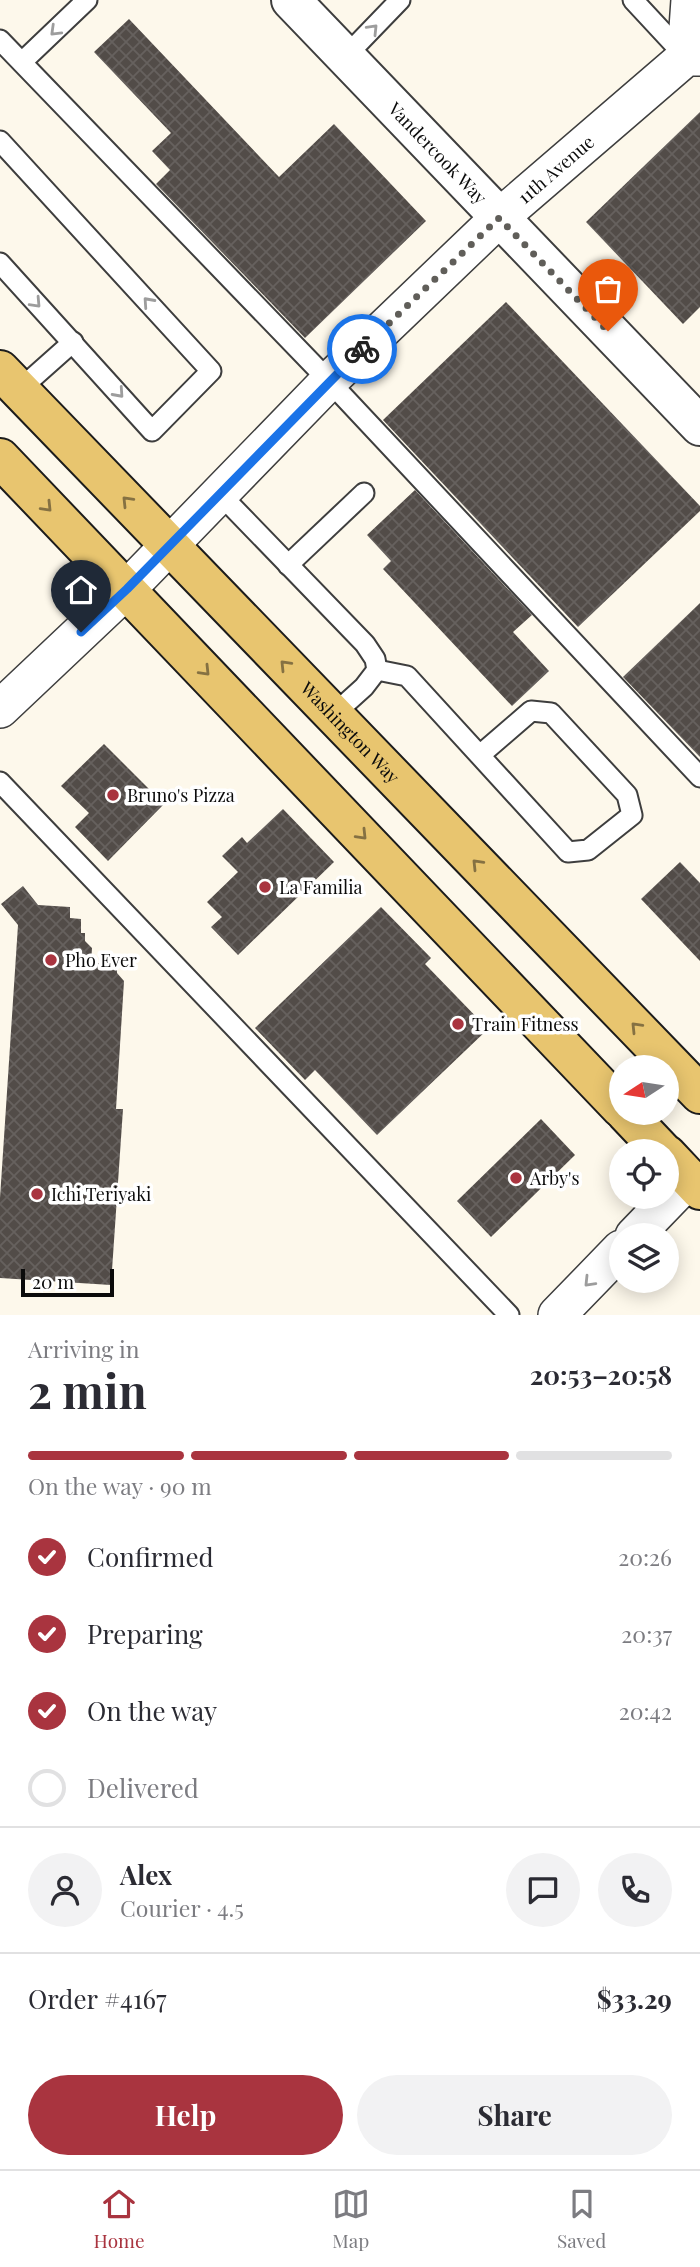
<!DOCTYPE html>
<html lang="en">
<head>
<meta charset="utf-8">
<style>
	:root { --surface:#fff; --page:#f2f2f3; --text:#2b2b33; --muted:#7c7c81; --line:#e1e1e2; --accent:#a9343f }
	body { margin:0; font-family:"Playfair Display",serif; background:var(--page); color:var(--text); height:100vh; display:flex; flex-direction:column; font-size:26px; white-space:nowrap }
	* { box-sizing:border-box; margin:0 }
	p { font-size:23px; color:var(--muted) }
	.icon { flex:none; width:38px; height:38px; fill:none; stroke:currentColor; stroke-width:2; stroke-linecap:round; stroke-linejoin:round }
	.map { position:relative; height:1315px; overflow:hidden }
	.details { display:flex; flex-direction:column; background:var(--surface); flex:1 }
	.details>* { flex:none }
	.needle { width:46px; rotate:258deg }
	.tools { position:absolute; left:609px; top:1055px; display:grid; gap:14px }
	.tools a { display:grid; place-items:center; width:70px; height:70px; border-radius:50%; background:var(--surface); box-shadow:0 4px 18px #0003; font-size:35px }
	.scale { position:absolute; left:21px; bottom:18px; width:93px; box-sizing:border-box; padding-left:7px; border:4px solid #0b0b0b; border-top:0; font-size:19px; line-height:24px; white-space:nowrap; color:#0b0b0b; -webkit-text-stroke:5px #fff; paint-order:stroke }
	.pin { position:absolute; display:grid; place-items:center; width:60px; height:60px; color:#fff; margin:-72px -30px; border-radius:50% 50% 50% 0; rotate:-45deg; box-shadow:0 0 7px #0007 }
	.pin .icon { rotate:45deg }
	.courier { position:absolute; display:grid; place-items:center; width:70px; height:70px; margin:-35px; border:5px solid #1a73e8; border-radius:50%; background:#fff; color:#222; box-shadow:0 2px 9px #0007 }
	.summary em { font-style:normal; font-weight:700 }
	.summary div { display:flex; flex-direction:column-reverse }
	.summary { display:flex; align-items:center; justify-content:space-between; height:119px; padding:0 28px }
	h1 { font-size:46px; font-weight:700; line-height:52px }
	.bar { display:grid; grid-template-columns:repeat(4,1fr); gap:10px 7px; align-content:center; height:84px; padding:0 28px }
	.bar i { height:9px; border-radius:5px; background:var(--line) }
	.bar .active { background:var(--accent) }
	.bar p { grid-column:span 4 }
	.line { display:flex; align-items:center; gap:18px; padding:0 28px; border-top:2px solid var(--line) }
	.line div { flex:1 }
	.round { display:grid; place-items:center; flex:none; width:74px; height:74px; border-radius:37px; background:var(--page) }
	ol { padding:0 28px; list-style:none }
	li { display:flex; align-items:center; gap:21px; height:77px }
	li p { margin-inline-start:auto }
	li .icon { padding:7px; border-radius:50%; background:var(--accent); color:#fff; stroke-width:4 }
	li:last-child { color:var(--muted) }
	li i { width:38px; height:38px; border:4px solid var(--line); border-radius:50% }
	.primary-button { display:flex; gap:14px; margin-top:auto; padding:14px 28px }
	.primary-button a { flex:1; height:80px; border-radius:42px; background:var(--accent); color:#fff; font-size:28px; font-weight:700; line-height:80px; text-align:center }
	.primary-button a+a { background:var(--page); color:var(--text) }
	.menu { display:flex; justify-content:space-around; align-items:center; height:98px; border-top:2px solid var(--line); background:var(--surface); font-size:19px; color:var(--muted) }
	.menu a { display:grid; justify-items:center; gap:4px }
	.menu .active { color:var(--accent) }
	.map>svg:first-child { display:block }
	.building { fill:url(#building-cross-hatch) }
	.lines { fill:none; stroke-linecap:round; stroke-linejoin:round }
	.service-casing { stroke:#3e3e3e; stroke-width:23 }
	.minor-casing { stroke:#3e3e3e; stroke-width:40 }
	.tertiary-casing { stroke:#3e3e3e; stroke-width:42 }
	.primary-casing { stroke:#1c1c1c; stroke-width:42 }
	.service { stroke:#fff; stroke-width:19 }
	.minor { stroke:#fff; stroke-width:37 }
	.tertiary { stroke:#fff; stroke-width:38 }
	.primary { stroke:#e8c56f; stroke-width:38 }
	.oneway { stroke:#9d9d9d }
	.oneway2 { stroke:#857142 }
	.done { stroke:#605e59; stroke-width:7; stroke-dasharray:0 12.6 }
	.route { stroke:#1a73e8; stroke-width:9 }
	.poi-dot { fill:#a9343f; stroke:#fff; stroke-width:2.5 }
	.labels { text-anchor:middle; dominant-baseline:central; stroke-width:7; stroke-linejoin:round; paint-order:stroke }
	.street-label { font-size:18px; fill:#0b0b0b; stroke:#fff }
	.poi-label { font-size:18px; fill:#0b0b0b; stroke:#fff; text-anchor:start }
</style>
</head>
<body>
<div class="map">
<svg width="700" height="1315" viewBox="0 0 700 1315">
	<defs>
		<pattern id="building-cross-hatch" width="8" height="8" patternUnits="userSpaceOnUse" patternTransform="scale(1.75)"><rect width="8" height="8" fill="#524c48"/><path d="M0 0l8 8M0 8l8-8" fill="none" stroke="#66615e"/></pattern>
	</defs>
	<rect width="100%" height="100%" fill="#fdf8eb"/>
	<g class="building">
		<path d="M129,19L279,177L334,124L426,221L305,338L156,184L170,170L152,151L171,133L94,52Z"/>
		<path d="M700,112V307L683,324L586,222Z"/>
		<path d="M506,302L700,506V511L578,627L383,420Z"/>
		<path d="M415,490L532,615L513,632L549,671L512,706L383,569L391,561L367,535Z"/>
		<path d="M700,603V757L623,677Z"/>
		<path d="M104,744L164,804L108,861L75,827L89,813L61,786Z"/>
		<path d="M283,809L334,862L238,955L211,927L222,917L207,902L238,872L222,856L242,837L247,843Z"/>
		<path d="M680,862L700,883V961L641,899Z"/>
		<path d="M23,886L38,905L70,907V918L81,919V933H85V941L92,948L91,963L117,964V973L124,981L116,1109H123L111,1285L0,1278V1198L18,925L1,904Z"/>
		<path d="M381,907L431,958L425,964L488,1029L377,1135L315,1070L305,1080L255,1028Z"/>
		<path d="M541,1119L575,1155L491,1237L457,1201Z"/>
	</g>
	<g class="lines">
		<defs>
			<g id="service">
				<path d="M633,0L685,56"/>
				<path d="M0,40L329,381L700,777"/>
				<path d="M345,57L400,0"/>
				<path d="M22,62L87,0"/>
				<path d="M0,141L211,371L152,431L0,263"/>
				<path d="M19,390L73,342"/>
				<path d="M219,493L365,644L375,659L377,670L364,687L333,715"/>
				<path d="M288,565L364,493"/>
				<path d="M377,670L407,676L568,852L588,850L632,815L627,795L551,713L531,711L480,755"/>
				<path d="M0,782L509,1315"/>
			</g>
			<g id="minor">
				<path d="M686,57L690,0"/>
				<path id="s1" d="M0,709L127,589L329,381L499,218L686,57H700"/>
				<path d="M634,1236L689,1179"/>
				<path d="M557,1315L621,1249"/>
			</g>
			<g id="tertiary">
				<path id="s2" d="M291,0L700,426"/>
			</g>
			<g id="primary">
				<path id="s3" d="M0,370L700,1094"/>
				<path d="M0,458L621,1108"/>
				<path d="M626,1113L663,1152"/>
				<path d="M667,1155L700,1190"/>
			</g>
		</defs>
		<use href="#service" class="service-casing"/>
		<use href="#minor" class="minor-casing"/>
		<use href="#tertiary" class="tertiary-casing"/>
		<use href="#primary" class="primary-casing"/>
		<use href="#service" class="service"/>
		<use href="#minor" class="minor"/>
		<use href="#tertiary" class="tertiary"/>
		<use href="#primary" class="primary"/>
	</g>
	<defs><path id="oneway-chevron" d="M-2-3.5L2.5 0L-2 3.5" fill="none" stroke-width="1.6" stroke-linecap="round" stroke-linejoin="round" transform="scale(1.75)"/></defs>
	<g class="oneway">
		<use href="#oneway-chevron" transform="translate(373 29) rotate(-46)"/>
		<use href="#oneway-chevron" transform="translate(55 31) rotate(136)"/>
		<use href="#oneway-chevron" transform="translate(148 302) rotate(-132)"/>
		<use href="#oneway-chevron" transform="translate(36 303) rotate(47)"/>
		<use href="#oneway-chevron" transform="translate(119 393) rotate(48)"/>
		<use href="#oneway-chevron" transform="translate(589 1282) rotate(134)"/>
	</g>
	<g class="oneway2">
		<use href="#oneway-chevron" transform="translate(127 501) rotate(-134)"/>
		<use href="#oneway-chevron" transform="translate(47 507) rotate(46)"/>
		<use href="#oneway-chevron" transform="translate(285 665) rotate(-134)"/>
		<use href="#oneway-chevron" transform="translate(205 671) rotate(46)"/>
		<use href="#oneway-chevron" transform="translate(362 835) rotate(46)"/>
		<use href="#oneway-chevron" transform="translate(477 864) rotate(-134)"/>
		<use href="#oneway-chevron" transform="translate(636 1027) rotate(-134)"/>
	</g>
	<g class="lines">
		<path class="done" d="M362,349L499,218L608,331"/>
		<path class="route" d="M81,632L127,589L362,349"/>
	</g>
	<g class="poi-dot">
		<circle cx="113" cy="795" r="7"/>
		<circle cx="265" cy="887" r="7"/>
		<circle cx="51" cy="960" r="7"/>
		<circle cx="458" cy="1024" r="7"/>
		<circle cx="516" cy="1178" r="7"/>
		<circle cx="37" cy="1194" r="7"/>
	</g>
	<g class="labels">
		<g class="street-label">
			<text stroke="none"><textPath href="#s2" startOffset="212">Vandercook Way</textPath></text>
			<text stroke="none"><textPath href="#s1" startOffset="775">11th Avenue</textPath></text>
			<text stroke="none"><textPath href="#s3" startOffset="504">Washington Way</textPath></text>
		</g>
		<g class="poi-label">
			<text x="127" y="795">Bruno's Pizza</text>
			<text x="279" y="887">La Familia</text>
			<text x="65" y="960">Pho Ever</text>
			<text x="472" y="1024">Train Fitness</text>
			<text x="530" y="1178">Arby's</text>
			<text x="51" y="1194">Ichi Teriyaki</text>
		</g>
	</g>
</svg>
<div class="tools">
<a><svg class="needle" viewBox="-14 -14 28 28"><path d="M0-13l5 13h-10z" fill="#e53935"/><path d="M0 13l5-13h-10z" fill="#7c7c81"/></svg></a>
<a><svg class="icon" aria-label="locate" viewBox="0 0 24 24"><circle cx="12" cy="12" r="6"/><path d="M12 2v4M12 18v4M2 12h4M18 12h4"/></svg></a>
<a><svg class="icon" aria-label="layers" viewBox="0 0 24 24"><path d="M12 4l9 5-9 5-9-5zM3 14l9 5 9-5"/></svg></a>
</div>
<div class="scale">20 m</div>
<div class="pin" style="left:608px;top:331px;background:#ea580c"><svg class="icon" aria-label="bag" viewBox="0 0 24 24"><path d="M5 8h14l-1 12H6zM9 8a3 3 0 0 1 6 0"/></svg></div>
<div class="pin" style="left:81px;top:632px;background:#1f2937"><svg class="icon" aria-label="home" viewBox="0 0 24 24"><path d="M3 11l9-7 9 7M6 9v11h12V9"/></svg></div>
<div class="courier" style="left:362px;top:349px"><svg class="icon" aria-label="bike" viewBox="0 0 24 24"><circle cx="6" cy="16" r="4"/><circle cx="18" cy="16" r="4"/><path d="M6 16l4-8h5l3 8M10 8l3 8H6M13 5h3"/></svg></div>
</div>
<section class="details">
<div class="summary"><div><h1>2 min</h1><p>Arriving in</p></div><em>20:53–20:58</em></div>
<div class="bar"><i class="active"></i><i class="active"></i><i class="active"></i><i></i><p>On the way · 90 m</p></div>
<ol>
<li><svg class="icon" aria-label="check" viewBox="0 0 24 24"><path d="M5 12l5 5 9-10"/></svg>Confirmed<p>20:26</p></li>
<li><svg class="icon" aria-label="check" viewBox="0 0 24 24"><path d="M5 12l5 5 9-10"/></svg>Preparing<p>20:37</p></li>
<li><svg class="icon" aria-label="check" viewBox="0 0 24 24"><path d="M5 12l5 5 9-10"/></svg>On the way<p>20:42</p></li>
<li><i></i>Delivered</li>
</ol>
<div class="line" style="height:126px"><a class="round"><svg class="icon" aria-label="person" viewBox="0 0 24 24"><circle cx="12" cy="8" r="4"/><path d="M4 21q1-7 8-7t8 7"/></svg></a><div><b>Alex</b><p>Courier · 4.5</p></div><a class="round"><svg class="icon" aria-label="chat" viewBox="0 0 24 24"><path d="M4 5h16v11H9l-5 4z"/></svg></a><a class="round"><svg class="icon" aria-label="phone" viewBox="0 0 24 24"><path d="M5 4h4l2 5-3 2q2 4 5 5l2-3 5 2v4C11 20 4 13 5 4z"/></svg></a></div>
<div class="line" style="height:91px"><div>Order #4167</div><b>$33.29</b></div>
<div class="primary-button"><a>Help</a><a>Share</a></div>
</section>
<nav class="menu">
<a class="active"><svg class="icon" aria-label="home" viewBox="0 0 24 24"><path d="M3 11l9-7 9 7M6 9v11h12V9"/></svg>Home</a>
<a><svg class="icon" aria-label="map" viewBox="0 0 24 24"><path d="M3 6l6-2 6 2 6-2v14l-6 2-6-2-6 2zM9 4v14M15 6v14"/></svg>Map</a>
<a><svg class="icon" aria-label="saved" viewBox="0 0 24 24"><path d="M7 4h10v16l-5-4-5 4z"/></svg>Saved</a>
</nav>
</body>
</html>
